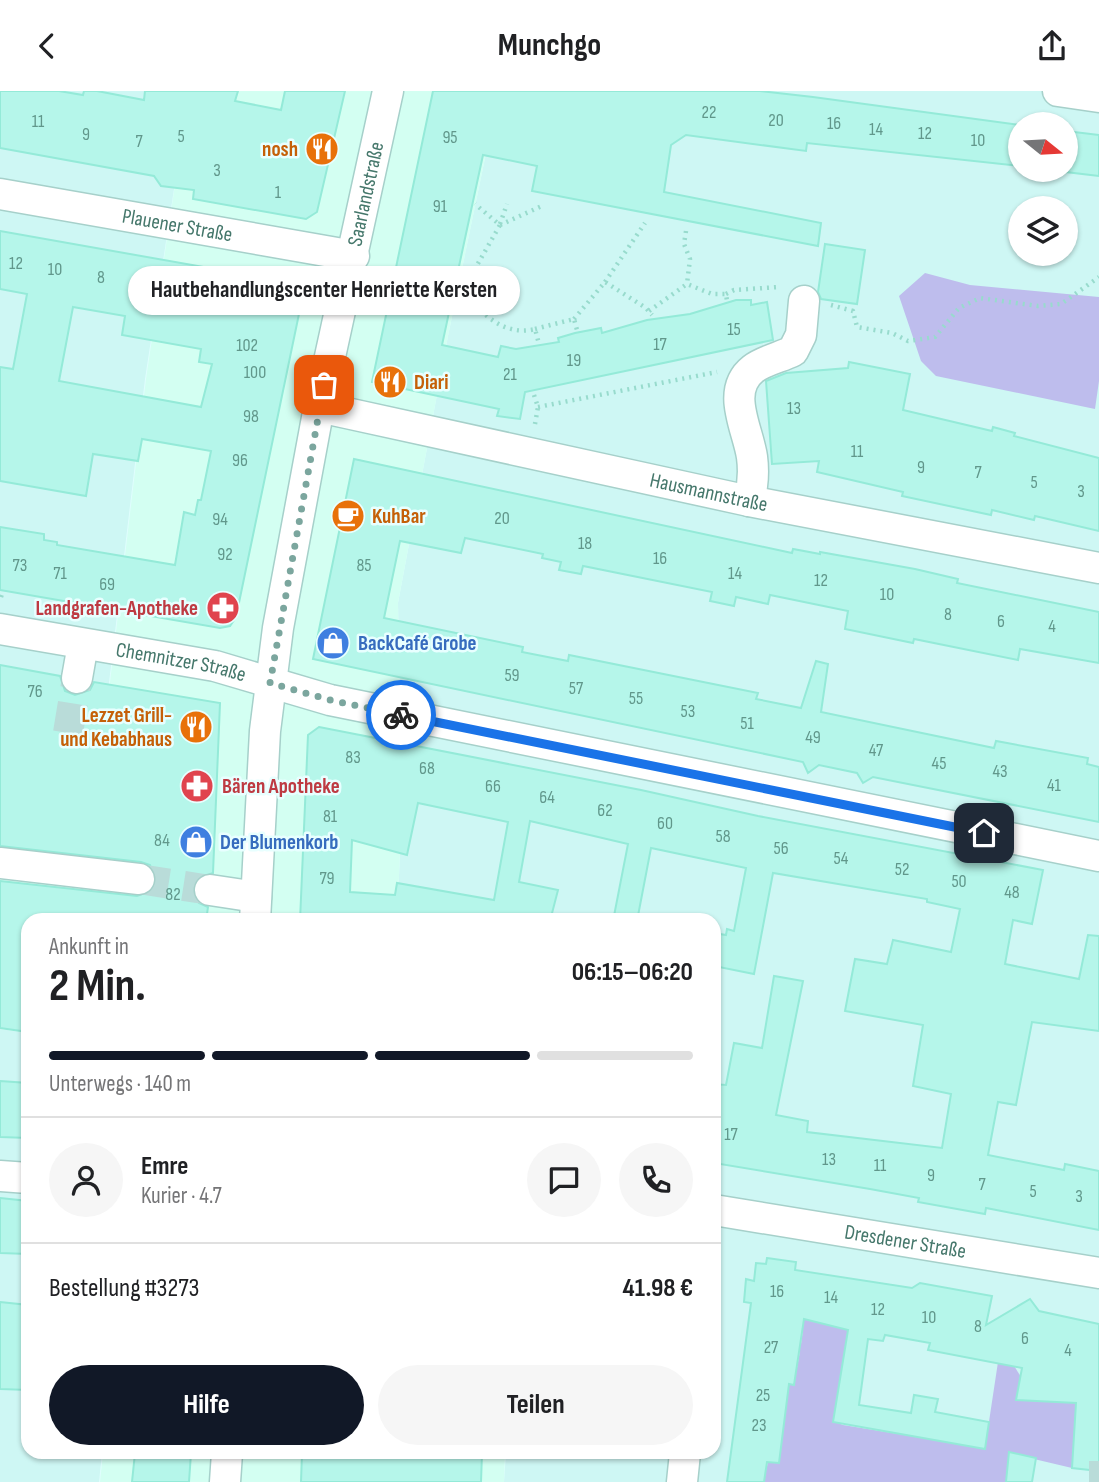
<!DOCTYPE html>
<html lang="de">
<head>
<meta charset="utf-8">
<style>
	:root { --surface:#fff; --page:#f6f6f6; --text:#202124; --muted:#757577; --line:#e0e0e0; --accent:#111827 }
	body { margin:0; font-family:"Sofia Sans Condensed",sans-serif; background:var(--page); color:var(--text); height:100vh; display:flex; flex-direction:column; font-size:26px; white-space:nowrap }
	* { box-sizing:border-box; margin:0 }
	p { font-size:23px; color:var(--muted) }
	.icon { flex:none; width:38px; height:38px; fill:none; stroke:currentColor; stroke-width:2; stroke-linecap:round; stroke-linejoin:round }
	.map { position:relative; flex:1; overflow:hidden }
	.drawer { position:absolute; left:21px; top:822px; width:700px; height:546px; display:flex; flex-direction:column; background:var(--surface); border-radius:21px; box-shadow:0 2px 5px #0004 }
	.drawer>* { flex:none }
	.needle { width:46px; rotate:108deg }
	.buttons { position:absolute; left:1008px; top:21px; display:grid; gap:14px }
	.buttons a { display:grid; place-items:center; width:70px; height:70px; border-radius:50%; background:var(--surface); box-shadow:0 2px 5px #0004; font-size:35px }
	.pin { position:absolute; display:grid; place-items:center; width:60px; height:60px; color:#fff; margin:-30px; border-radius:14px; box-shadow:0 4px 10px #0006 }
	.courier { position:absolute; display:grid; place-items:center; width:70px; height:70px; margin:-35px; border:5px solid #1a73e8; border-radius:50%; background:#fff; color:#222; box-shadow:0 2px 9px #0007 }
	.bubble { position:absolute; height:49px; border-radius:24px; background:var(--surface); box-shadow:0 2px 5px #0004; font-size:23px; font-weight:700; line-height:49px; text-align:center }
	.head em { font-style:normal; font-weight:700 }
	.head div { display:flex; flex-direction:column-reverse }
	.head { display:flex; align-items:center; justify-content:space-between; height:119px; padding:0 28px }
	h1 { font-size:46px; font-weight:700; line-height:52px }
	.bar { display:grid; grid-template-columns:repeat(4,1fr); gap:10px 7px; align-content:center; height:84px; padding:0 28px }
	.bar i { height:9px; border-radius:5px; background:var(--line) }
	.bar .current { background:var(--accent) }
	.bar p { grid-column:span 4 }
	.line { display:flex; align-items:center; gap:18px; padding:0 28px; border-top:2px solid var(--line) }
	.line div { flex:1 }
	.round { display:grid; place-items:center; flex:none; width:74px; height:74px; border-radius:37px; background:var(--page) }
	.cta { display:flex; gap:14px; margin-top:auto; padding:14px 28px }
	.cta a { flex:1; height:80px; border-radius:42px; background:var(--accent); color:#fff; font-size:28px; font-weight:700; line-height:80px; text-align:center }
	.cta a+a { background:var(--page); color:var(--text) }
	header { display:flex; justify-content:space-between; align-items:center; height:91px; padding:0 28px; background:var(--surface); font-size:32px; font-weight:700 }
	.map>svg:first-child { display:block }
	.residential { fill:#cef7f4; fill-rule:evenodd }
	.commercial { fill:#d3fff2 }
	.green { fill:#bebded }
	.building { fill:#b5f6ea; stroke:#94ead8; stroke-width:2; fill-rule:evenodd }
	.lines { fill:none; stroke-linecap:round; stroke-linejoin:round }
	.minor-tunnel { stroke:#b9dcd9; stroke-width:30; stroke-dasharray:30 15; stroke-linecap:butt }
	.minor-casing { stroke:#a6d0ca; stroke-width:33 }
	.path { stroke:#98dbcd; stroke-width:4.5; stroke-dasharray:2 5; stroke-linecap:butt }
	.minor { stroke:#fff; stroke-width:30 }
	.done { stroke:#7ba69e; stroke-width:7; stroke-dasharray:0 12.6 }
	.route { stroke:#1a73e8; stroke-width:9 }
	.labels { text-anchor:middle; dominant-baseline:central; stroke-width:5; stroke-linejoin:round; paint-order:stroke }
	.number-label { font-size:18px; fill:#61978b }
	.food-label { font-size:21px; font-weight:bold; fill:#c56008; stroke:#e8ffff; text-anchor:end }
	.street-label { font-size:21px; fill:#45776b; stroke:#e8ffff }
	.health-label { font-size:21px; font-weight:bold; fill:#be3a42; stroke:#e8ffff; text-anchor:end }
	.shop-label { font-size:21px; font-weight:bold; fill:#366cbe; stroke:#e8ffff; text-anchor:start }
</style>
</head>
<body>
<header><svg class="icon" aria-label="back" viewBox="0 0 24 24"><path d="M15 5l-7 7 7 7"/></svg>Munchgo<svg class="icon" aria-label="share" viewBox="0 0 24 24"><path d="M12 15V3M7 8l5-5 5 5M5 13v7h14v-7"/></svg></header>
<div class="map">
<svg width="1099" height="1391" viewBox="0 0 1099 1391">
	<rect width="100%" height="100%" fill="#e0fefe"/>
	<g class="residential">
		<path d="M0,0H189L145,288L88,769L0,756Z"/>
		<path d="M499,0H1099V1391H504L506,1362H714V830H397L402,718L398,512L448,245ZM1020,33H1066V79H1020ZM1020,117H1066V163H1020Z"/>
		<path d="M0,938L28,942V1362H102L99,1391H0Z"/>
	</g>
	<g class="commercial">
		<path d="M189,0H499L448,245L398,512L402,718L397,829L28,830V942L0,938V756L89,768L146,288Z"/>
		<path d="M103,1362H505L504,1391H100Z"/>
	</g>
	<g class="green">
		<path d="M925,182L970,194L1099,206V290L1095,318L936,285L921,270L899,205Z"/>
		<path d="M793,1223L848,1239L833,1330L843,1334L985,1357L998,1271L1013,1273L1021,1286L1084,1298L1082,1357H1073L1072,1377L1009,1362L1006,1391H764C769,1357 784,1327 789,1293L794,1294L800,1260L797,1253H801L803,1239L791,1236Z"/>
	</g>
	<g class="building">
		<path d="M0,0H59L83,4L84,0H97L144,9L145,0H238L235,10L281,19L285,0H345L317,121L306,128L193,108L194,99L161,95L154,85L0,57Z"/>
		<path d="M433,0H760L813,6L1020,34V75L807,52L806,60L686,44L671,54L664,101L821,132L818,155L532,100L537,75L483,64L442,254L498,266L501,255L516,258L559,251L558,247L575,242L601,237L602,242L647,229L690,223L736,209H751V214L767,211L773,249L525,301L520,328L497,325L499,318L372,291Z"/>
		<path d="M1066,40L1099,44V85L1066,81Z"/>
		<path d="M0,140L305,194L236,526L230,535L220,537L0,499V436L44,443V449L57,451V454L175,474L184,421L195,424L198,409H201L211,360L142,348L138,370L93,363L86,405L0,390V276L13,278L27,203L0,198ZM73,216L125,225L122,244L201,258L199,271L212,273L201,316L59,290Z"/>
		<path d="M825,153L865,159L857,213L821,208L818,201Z"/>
		<path d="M849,271L910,283L903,319L992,340L993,336L1015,342L1014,345L1099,367V440L1035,425L1034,429L992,419L991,424L902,405L903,401L817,381L819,370L772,373L766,290L786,282L848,277Z"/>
		<path d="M354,368L792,462L793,458L820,463V461L915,478L958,488L957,492L1099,521V572L1020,558L1018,569L914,548L913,552L845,538L848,520L770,504L768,513L736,506L734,515L710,510L712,501L583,475L581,483L559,479L561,471L542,467L543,463L465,447L461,462L400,450L384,527L523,556L522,561L568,570L569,564L758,602L756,608L801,617L816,570L828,573L821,621L994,657L996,650L1088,667L1087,673L1099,676V731L873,686L863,692L857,682L819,674L808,682L803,671L313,568Z"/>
		<path d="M0,574L60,585L65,600L75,604L90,599L94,591L220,612L213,782L197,788L193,797L199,812L208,816L206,830H28V941L0,937V790L137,805L153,799L156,789L150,774L141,771L0,755Z"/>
		<path d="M319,636L641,699L758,725L1043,779L1032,833L1013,829L1005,873L1079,888L1088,844L1099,845V940L1032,931L1016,1014L998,1011L988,1064L1064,1079L1065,1073L1099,1080V1139L986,1117L985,1123L918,1111L919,1107L870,1098L714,1072V993L726,994L734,952L762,957L774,885L803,890L776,1024L808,1030L807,1041L942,1057L951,1003L913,995L923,934L845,920L855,868L887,873L893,849L951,861L960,818L927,811V808L773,782L754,883L714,875V842L726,844L727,838L734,840L746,777L651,757L637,830H613L628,753L530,730L519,791L558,799L550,830H300L308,644ZM418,712L508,731L494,809L397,792L395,804L350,801L352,749L407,764Z"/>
		<path d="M0,990L28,992V1047L0,1046Z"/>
		<path d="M0,1107L28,1110V1163L0,1162Z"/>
		<path d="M767,1167L796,1171L795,1179L912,1197L920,1192L992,1205L986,1234L1030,1208L1039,1220L1099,1233V1380L1072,1377L1076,1312L1016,1309L1022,1277L928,1259L930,1252L885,1244L883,1250L868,1248L859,1314L911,1322L914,1304L938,1308L935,1321L989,1331L985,1358L833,1331L848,1239L804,1228L794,1294L789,1293L779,1372L767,1371L764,1391H727L751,1212L744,1211L746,1188L754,1190L756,1172L766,1173Z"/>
		<path d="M0,1211L28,1214V1299L0,1298Z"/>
		<path d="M1009,1361L1036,1367L1032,1391H1006Z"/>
		<path d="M135,1362H191L189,1391H132Z"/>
		<path d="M302,1362H482L481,1391H301Z"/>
	</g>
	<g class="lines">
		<g class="minor-tunnel">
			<path d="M68,642L77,587"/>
			<path d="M139,788L210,799"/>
			<path d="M1089,1385H1099"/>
		</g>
		<defs>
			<g id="minor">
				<path d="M1058,0L1099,6"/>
				<path id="s1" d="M0,103L354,165"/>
				<path id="s2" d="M319,316L749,410L1099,477"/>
				<path d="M749,410C753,395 754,381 752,366C748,338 725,300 753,278C763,270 781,266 793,260L801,244L804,210"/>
				<path id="s3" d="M0,538L215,575L330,609L1099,765"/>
				<path d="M77,587L83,553"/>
				<path d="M0,772L139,788"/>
				<path d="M210,799L256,806"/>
				<path id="s4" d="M255,830L265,640L278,537L319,316L388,0"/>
				<path d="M0,1085L28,1087"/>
				<path id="s5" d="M714,1119L1099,1182"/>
				<path d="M225,1391L227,1362"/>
				<path d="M682,1391L685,1362"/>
			</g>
		</defs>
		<use href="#minor" class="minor-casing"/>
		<g class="path">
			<path d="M500,133L507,113"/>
			<path d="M500,134L544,114"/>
			<path d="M686,140L684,153L690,168L687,193"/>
			<path d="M605,191L645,132"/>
			<path d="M457,196L464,197C478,222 505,246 535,238L539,253"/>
			<path d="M464,197L500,134L475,113"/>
			<path d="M726,203L734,199L779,196"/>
			<path d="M831,214L853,220L857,236L892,242L908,250L935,246L959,217L980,207L1038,215L1061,213L1099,186"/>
			<path d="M649,220L687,193L712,203H726L727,210"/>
			<path d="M574,228L605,191L646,217L652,224"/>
			<path d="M535,238L574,228L577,239"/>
			<path d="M534,304L538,316L535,333"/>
			<path d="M538,316L717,281"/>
			<path d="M1,506L3,500"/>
		</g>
		<use href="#minor" class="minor"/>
	</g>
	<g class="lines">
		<path class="done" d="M324,294L270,592L330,609L401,624"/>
		<path class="route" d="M401,624L984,742"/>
	</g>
	<defs>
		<symbol id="restaurant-disc" viewBox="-11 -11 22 22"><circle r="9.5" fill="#e8710a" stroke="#e8ffff"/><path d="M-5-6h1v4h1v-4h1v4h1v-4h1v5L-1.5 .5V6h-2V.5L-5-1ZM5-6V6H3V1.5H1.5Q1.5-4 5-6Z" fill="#fff"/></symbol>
		<symbol id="cafe-disc" viewBox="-11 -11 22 22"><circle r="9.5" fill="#e8710a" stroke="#e8ffff"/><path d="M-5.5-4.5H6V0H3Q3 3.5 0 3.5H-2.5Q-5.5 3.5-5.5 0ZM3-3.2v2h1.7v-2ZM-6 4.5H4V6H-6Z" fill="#fff"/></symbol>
		<symbol id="pharmacy-disc" viewBox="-11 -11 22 22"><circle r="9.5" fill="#e0444e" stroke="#e8ffff"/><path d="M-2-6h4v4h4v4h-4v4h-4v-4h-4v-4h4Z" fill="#fff"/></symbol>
		<symbol id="shop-disc" viewBox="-11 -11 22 22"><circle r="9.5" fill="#3f7fe0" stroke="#e8ffff"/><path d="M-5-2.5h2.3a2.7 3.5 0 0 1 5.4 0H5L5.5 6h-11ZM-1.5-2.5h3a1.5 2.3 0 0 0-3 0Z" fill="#fff"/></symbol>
	</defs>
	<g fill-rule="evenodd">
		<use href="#restaurant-disc" x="303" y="39" width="38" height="38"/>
		<use href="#restaurant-disc" x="371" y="272" width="38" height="38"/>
		<use href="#cafe-disc" x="329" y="406" width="38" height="38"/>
		<use href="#pharmacy-disc" x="204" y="498" width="38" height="38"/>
		<use href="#shop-disc" x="314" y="533" width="38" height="38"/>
		<use href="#restaurant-disc" x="177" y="617" width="38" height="38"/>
		<use href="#pharmacy-disc" x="178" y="676" width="38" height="38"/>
		<use href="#shop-disc" x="177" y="732" width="38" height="38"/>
	</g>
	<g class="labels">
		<g class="number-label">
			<text x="709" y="21">22</text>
			<text x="776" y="29">20</text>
			<text x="38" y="30">11</text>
			<text x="834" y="32">16</text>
			<text x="876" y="38">14</text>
			<text x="925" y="42">12</text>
			<text x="86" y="43">9</text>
			<text x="181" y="45">5</text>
			<text x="450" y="46">95</text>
			<text x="978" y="49">10</text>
			<text x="139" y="50">7</text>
			<text x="217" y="79">3</text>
			<text x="278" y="101">1</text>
			<text x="440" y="115">91</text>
			<text x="16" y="172">12</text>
			<text x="55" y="178">10</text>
			<text x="101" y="186">8</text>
			<text x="734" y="238">15</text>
			<text x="660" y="253">17</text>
			<text x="247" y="254">102</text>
			<text x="574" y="269">19</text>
			<text x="255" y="281">100</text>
			<text x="510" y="283">21</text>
			<text x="794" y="317">13</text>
			<text x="251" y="325">98</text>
			<text x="857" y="360">11</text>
			<text x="240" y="369">96</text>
			<text x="921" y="376">9</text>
			<text x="978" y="381">7</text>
			<text x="1034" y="391">5</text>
			<text x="1081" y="400">3</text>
			<text x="502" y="427">20</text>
			<text x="220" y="428">94</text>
			<text x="585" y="452">18</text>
			<text x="225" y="463">92</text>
			<text x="660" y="467">16</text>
			<text x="20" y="474">73</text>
			<text x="364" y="474">85</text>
			<text x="60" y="482">71</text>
			<text x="735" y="482">14</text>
			<text x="821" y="489">12</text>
			<text x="107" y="493">69</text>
			<text x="887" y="503">10</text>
			<text x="948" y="523">8</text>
			<text x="1001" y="530">6</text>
			<text x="1052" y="535">4</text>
			<text x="512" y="584">59</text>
			<text x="576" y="597">57</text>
			<text x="35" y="600">76</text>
			<text x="636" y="607">55</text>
			<text x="688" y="620">53</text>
			<text x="747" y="632">51</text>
			<text x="813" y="646">49</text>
			<text x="876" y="659">47</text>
			<text x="353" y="666">83</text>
			<text x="939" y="672">45</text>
			<text x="427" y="677">68</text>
			<text x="1000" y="680">43</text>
			<text x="1054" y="694">41</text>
			<text x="493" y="695">66</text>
			<text x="547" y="706">64</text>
			<text x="605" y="719">62</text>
			<text x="330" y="725">81</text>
			<text x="665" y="732">60</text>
			<text x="723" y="745">58</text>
			<text x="162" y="749">84</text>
			<text x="781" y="757">56</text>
			<text x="841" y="767">54</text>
			<text x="902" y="778">52</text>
			<text x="327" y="787">79</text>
			<text x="959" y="790">50</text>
			<text x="1012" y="801">48</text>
			<text x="173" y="803">82</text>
			<text x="731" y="1043">17</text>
			<text x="829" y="1068">13</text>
			<text x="880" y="1074">11</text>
			<text x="931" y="1084">9</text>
			<text x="982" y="1093">7</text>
			<text x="1033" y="1100">5</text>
			<text x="1079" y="1105">3</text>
			<text x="777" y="1200">16</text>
			<text x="831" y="1206">14</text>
			<text x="878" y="1218">12</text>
			<text x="929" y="1226">10</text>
			<text x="978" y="1235">8</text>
			<text x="1025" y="1247">6</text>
			<text x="771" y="1256">27</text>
			<text x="1068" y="1259">4</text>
			<text x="763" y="1304">25</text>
			<text x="759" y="1334">23</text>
		</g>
		<g class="food-label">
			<text x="298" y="58">nosh</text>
			<text x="414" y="291" text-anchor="start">Diari</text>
			<text x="372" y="425" text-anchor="start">KuhBar</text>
			<text x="172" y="624">Lezzet Grill-<tspan x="172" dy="24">und Kebabhaus</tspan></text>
		</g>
		<g class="street-label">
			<text stroke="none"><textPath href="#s4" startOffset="737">Saarlandstraße</textPath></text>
			<text stroke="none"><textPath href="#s1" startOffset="180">Plauener Straße</textPath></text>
			<text stroke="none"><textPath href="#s2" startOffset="399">Hausmannstraße</textPath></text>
			<text stroke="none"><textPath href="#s3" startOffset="184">Chemnitzer Straße</textPath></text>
			<text stroke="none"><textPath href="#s5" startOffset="194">Dresdener Straße</textPath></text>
		</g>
		<g class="health-label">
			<text x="198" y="517">Landgrafen-Apotheke</text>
			<text x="222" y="695" text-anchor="start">Bären Apotheke</text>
		</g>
		<g class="shop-label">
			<text x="358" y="552">BackCafé Grobe</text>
			<text x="220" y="751">Der Blumenkorb</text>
		</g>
	</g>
</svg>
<div class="buttons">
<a><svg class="needle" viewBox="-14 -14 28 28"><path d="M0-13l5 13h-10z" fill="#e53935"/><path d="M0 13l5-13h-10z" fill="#757577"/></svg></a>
<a><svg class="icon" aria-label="layers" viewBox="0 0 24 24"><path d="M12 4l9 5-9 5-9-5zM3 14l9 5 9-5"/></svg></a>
</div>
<div class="pin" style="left:324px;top:294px;background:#ea580c"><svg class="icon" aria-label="bag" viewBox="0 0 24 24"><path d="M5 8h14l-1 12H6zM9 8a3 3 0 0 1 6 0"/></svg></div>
<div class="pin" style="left:984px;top:742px;background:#1f2937"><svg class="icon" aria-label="home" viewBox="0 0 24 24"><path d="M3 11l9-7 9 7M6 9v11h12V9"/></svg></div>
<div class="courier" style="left:401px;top:624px"><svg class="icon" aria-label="bike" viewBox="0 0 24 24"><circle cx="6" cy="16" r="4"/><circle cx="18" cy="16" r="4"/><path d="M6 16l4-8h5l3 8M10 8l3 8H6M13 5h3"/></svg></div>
<div class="bubble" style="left:128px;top:175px;width:392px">Hautbehandlungscenter Henriette Kersten</div>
<section class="drawer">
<div class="head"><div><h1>2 Min.</h1><p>Ankunft in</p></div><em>06:15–06:20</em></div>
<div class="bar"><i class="current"></i><i class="current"></i><i class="current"></i><i></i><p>Unterwegs · 140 m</p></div>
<div class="line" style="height:126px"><a class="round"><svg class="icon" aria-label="person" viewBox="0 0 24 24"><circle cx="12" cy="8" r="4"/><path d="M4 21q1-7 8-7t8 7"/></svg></a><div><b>Emre</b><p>Kurier · 4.7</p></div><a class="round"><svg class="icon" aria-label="chat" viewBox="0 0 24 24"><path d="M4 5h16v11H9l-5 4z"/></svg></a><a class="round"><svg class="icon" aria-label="phone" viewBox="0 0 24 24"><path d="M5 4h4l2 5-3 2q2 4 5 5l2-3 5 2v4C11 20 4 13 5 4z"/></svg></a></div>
<div class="line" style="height:91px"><div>Bestellung #3273</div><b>41.98 €</b></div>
<div class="cta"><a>Hilfe</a><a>Teilen</a></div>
</section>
</div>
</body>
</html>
